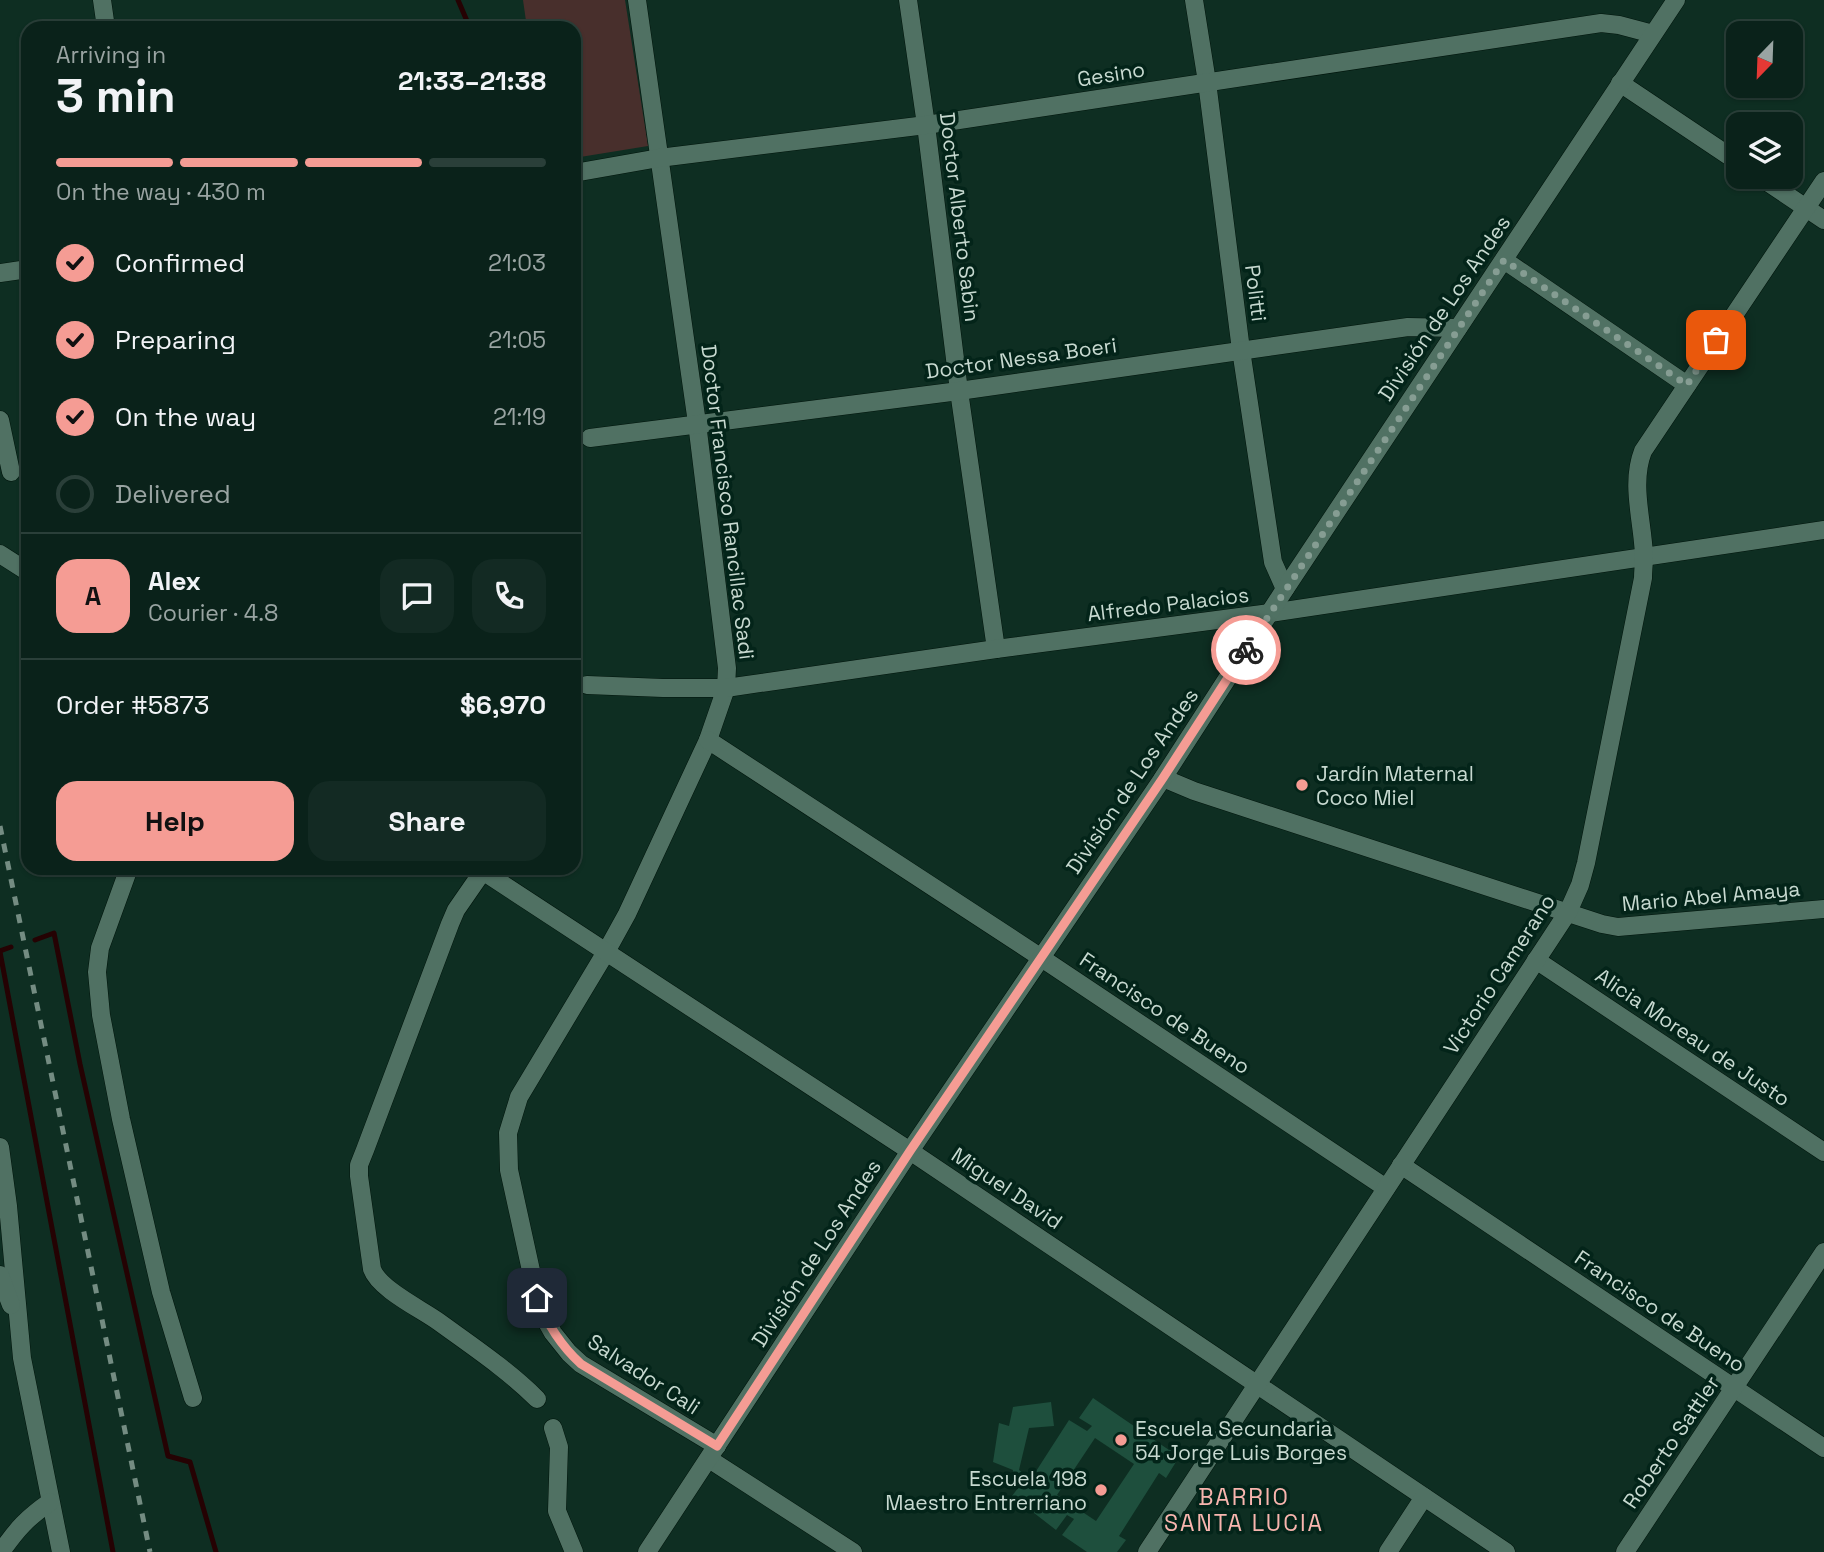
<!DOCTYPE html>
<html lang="en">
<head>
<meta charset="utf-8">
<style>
	:root { --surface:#0a221a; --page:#132a23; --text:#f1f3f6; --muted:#99a4a2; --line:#2a3f39; --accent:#f59c94 }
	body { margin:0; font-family:"Space Grotesk",sans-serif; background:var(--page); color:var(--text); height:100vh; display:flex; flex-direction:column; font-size:26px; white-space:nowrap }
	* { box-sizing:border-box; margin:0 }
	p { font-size:23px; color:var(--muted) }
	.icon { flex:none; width:38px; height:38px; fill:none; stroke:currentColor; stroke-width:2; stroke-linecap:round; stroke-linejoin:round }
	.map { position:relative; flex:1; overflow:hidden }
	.side { position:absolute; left:21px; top:21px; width:560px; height:854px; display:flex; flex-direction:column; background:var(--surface); border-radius:21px; box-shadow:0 2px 5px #0004,0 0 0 2px var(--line) }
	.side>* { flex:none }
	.needle { width:46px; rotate:203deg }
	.controls { position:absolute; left:1726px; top:21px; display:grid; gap:14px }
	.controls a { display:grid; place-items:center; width:77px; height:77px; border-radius:14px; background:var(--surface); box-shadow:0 2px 5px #0004,0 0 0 2px var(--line); font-size:35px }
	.pin { position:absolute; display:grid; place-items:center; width:60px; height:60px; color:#fff; margin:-30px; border-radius:14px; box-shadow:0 4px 10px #0006 }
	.courier { position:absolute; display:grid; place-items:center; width:70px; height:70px; margin:-35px; border:5px solid #f59c94; border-radius:50%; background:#fff; color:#222; box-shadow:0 2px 9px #0007 }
	.summary em { font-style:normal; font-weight:700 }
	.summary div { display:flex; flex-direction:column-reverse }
	.summary { display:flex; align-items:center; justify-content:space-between; height:119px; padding:0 35px }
	h1 { font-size:46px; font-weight:700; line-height:52px }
	.bar { display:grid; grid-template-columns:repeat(4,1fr); gap:10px 7px; align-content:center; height:84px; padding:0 35px }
	.bar i { height:9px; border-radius:5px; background:var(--line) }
	.bar .selected { background:var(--accent) }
	.bar p { grid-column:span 4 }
	.line { display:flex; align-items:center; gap:18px; padding:0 35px; border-top:2px solid var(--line) }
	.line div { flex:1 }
	.round { display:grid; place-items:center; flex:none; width:74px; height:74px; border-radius:21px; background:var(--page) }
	ol { padding:0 35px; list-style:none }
	li { display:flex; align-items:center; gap:21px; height:77px }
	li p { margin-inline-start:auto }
	li .icon { padding:7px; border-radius:50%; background:var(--accent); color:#111; stroke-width:4 }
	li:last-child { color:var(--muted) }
	li i { width:38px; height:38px; border:4px solid var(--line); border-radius:50% }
	.cta { display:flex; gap:14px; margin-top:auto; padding:14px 35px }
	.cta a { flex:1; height:80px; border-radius:21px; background:var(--accent); color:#111; font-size:28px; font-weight:700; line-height:80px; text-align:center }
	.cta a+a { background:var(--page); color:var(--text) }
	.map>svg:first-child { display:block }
	.green { fill:#482f2c }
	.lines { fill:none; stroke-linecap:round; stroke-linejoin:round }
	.stream { stroke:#250203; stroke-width:5 }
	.building { fill:#1e4f3d; fill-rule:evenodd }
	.minor-casing { stroke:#00150c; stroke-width:19 }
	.minor { stroke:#507163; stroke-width:18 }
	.rail { stroke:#748c82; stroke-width:5; stroke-dasharray:9 9; stroke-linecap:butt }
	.done { stroke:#869d93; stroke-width:7; stroke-dasharray:0 12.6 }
	.route { stroke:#f59c94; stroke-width:9 }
	.poi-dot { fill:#f59c94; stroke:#032419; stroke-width:2.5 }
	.labels { text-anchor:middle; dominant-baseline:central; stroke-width:7; stroke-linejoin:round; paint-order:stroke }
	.street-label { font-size:21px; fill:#c7d9d0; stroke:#032419 }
	.poi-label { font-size:21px; fill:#c7d9d0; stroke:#032419; text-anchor:start }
	.neighbourhood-label { font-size:23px; letter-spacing:2px; fill:#f8b5ae; stroke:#032419 }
</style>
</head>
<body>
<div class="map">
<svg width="1824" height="1552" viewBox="0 0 1824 1552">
	<rect width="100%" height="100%" fill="#0e2e22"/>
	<path class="green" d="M523,0H625L648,146L574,158V28H527Z"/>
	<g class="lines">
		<g class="stream">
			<path d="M458,0L470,28"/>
			<path d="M35,940L54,933L80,1064L168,1456L190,1462L216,1552"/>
			<path d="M0,951L11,947"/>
			<path d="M0,952L113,1552"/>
		</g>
	</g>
	<path class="building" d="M1093,1398L1169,1450L1174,1442L1184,1449L1166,1478L1159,1473L1119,1536L1126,1540L1117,1552H1087L1062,1535L1074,1519L1067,1515L1056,1530L1012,1496L1021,1484L1012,1477L1013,1470L993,1462L999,1423L1009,1426L1013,1407L1051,1402L1054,1426L1029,1428L1019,1470L1031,1479L1069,1420L1087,1431L1092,1426L1079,1418ZM1095,1438L1134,1464L1096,1521L1057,1495Z"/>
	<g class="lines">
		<defs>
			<g id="minor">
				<path d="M102,0L106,28"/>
				<path d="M637,0L697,423L727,668L726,688L708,740L627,914L606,952L519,1097L508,1133L509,1170L537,1298L544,1317L553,1333L569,1353L581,1364L717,1446"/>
				<path d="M908,0L926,125L959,391L996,649"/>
				<path d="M1194,0L1207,82L1241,350L1273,562L1285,589"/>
				<path d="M1620,83L1738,162"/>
				<path d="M574,173L659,158L926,125L1601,23L1619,25L1653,34"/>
				<path d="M1760,177L1824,220"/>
				<path d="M1504,260L1687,385"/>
				<path d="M0,273L28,269"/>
				<path d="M0,420L11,472"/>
				<path d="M590,438L959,391L1408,327L1458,328"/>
				<path d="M0,554L28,572"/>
				<path d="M587,685L663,688H726L996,649L1270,613L1824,530"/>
				<path d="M708,740L1040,957L1386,1188"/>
				<path d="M1163,778L1194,791L1602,924L1618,927L1824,909"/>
				<path d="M129,868L100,948L97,972L101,1015L121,1119L161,1292L193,1398"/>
				<path d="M478,868L910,1151L1506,1552"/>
				<path d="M483,871L456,910L450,924L365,1150L359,1165V1176L372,1269C379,1289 421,1309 439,1322C472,1346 508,1370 537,1399"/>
				<path d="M1536,960L1824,1152"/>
				<path d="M0,1147L8,1206L22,1358L61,1552"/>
				<path d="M1401,1165L1824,1448"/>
				<path d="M0,1275L11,1305"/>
				<path d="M553,1428L559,1447L557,1511L574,1552"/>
				<path d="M709,1459L853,1552"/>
				<path d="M1,1552C17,1529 27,1518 50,1502"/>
				<path d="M647,1552L910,1151L1163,778L1285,589L1676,0"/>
				<path d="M1147,1552L1568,912L1580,885L1586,863L1643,578C1643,571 1644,564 1644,556C1643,522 1630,484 1643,451L1824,181"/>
				<path d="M1388,1552L1424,1497"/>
				<path d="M1625,1552L1824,1252"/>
			</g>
		</defs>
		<use href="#minor" class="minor-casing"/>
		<use href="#minor" class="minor"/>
		<path class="rail" d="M0,826L150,1552"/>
	</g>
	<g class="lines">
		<path class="done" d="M1246,650L1504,260L1687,385L1716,340"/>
		<path class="route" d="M537,1298C547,1324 560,1345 581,1364L717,1446L910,1151L1163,778L1246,650"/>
	</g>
	<g class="poi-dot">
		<circle cx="1302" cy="785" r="7"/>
		<circle cx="1121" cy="1440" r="7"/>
		<circle cx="1101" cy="1490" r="7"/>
	</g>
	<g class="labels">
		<g class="street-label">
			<text transform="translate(1111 74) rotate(-9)">Gesino</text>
			<text transform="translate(960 217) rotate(83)">Doctor Alberto Sabin</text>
			<text transform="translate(1256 293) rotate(83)">Politti</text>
			<text transform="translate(1444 308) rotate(-56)">División de Los Andes</text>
			<text transform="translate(1021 358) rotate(-8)">Doctor Nessa Boeri</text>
			<text transform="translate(728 502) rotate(83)">Doctor Francisco Rancillac Sadi</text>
			<text transform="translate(1168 604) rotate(-7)">Alfredo Palacios</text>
			<text transform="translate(1132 781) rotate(-56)">División de Los Andes</text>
			<text transform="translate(1711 896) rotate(-5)">Mario Abel Amaya</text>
			<text transform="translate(1499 974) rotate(-57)">Victorio Camerano</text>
			<text transform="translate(1165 1013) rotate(34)">Francisco de Bueno</text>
			<text transform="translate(1693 1037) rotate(34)">Alicia Moreau de Justo</text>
			<text transform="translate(1007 1188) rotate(34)">Miguel David</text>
			<text transform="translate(816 1253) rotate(-57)">División de Los Andes</text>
			<text transform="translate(1660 1311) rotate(34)">Francisco de Bueno</text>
			<text transform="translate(644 1374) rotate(33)">Salvador Cali</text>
			<text transform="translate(1671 1442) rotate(-56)">Roberto Sattler</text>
		</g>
		<g class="poi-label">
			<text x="1316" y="773">Jardín Maternal<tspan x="1316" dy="24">Coco Miel</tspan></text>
			<text x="1135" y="1428">Escuela Secundaria<tspan x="1135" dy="24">54 Jorge Luis Borges</tspan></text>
			<text x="1087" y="1478" text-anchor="end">Escuela 198<tspan x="1087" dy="24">Maestro Entrerriano</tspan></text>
		</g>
		<g class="neighbourhood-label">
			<text x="1244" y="1497">BARRIO<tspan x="1244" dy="26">SANTA LUCIA</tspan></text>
		</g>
	</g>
</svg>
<div class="controls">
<a><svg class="needle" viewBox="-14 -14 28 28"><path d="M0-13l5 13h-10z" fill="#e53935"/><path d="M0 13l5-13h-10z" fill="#99a4a2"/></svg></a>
<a><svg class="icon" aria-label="layers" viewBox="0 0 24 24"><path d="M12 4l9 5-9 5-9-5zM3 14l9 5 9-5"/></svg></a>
</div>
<div class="pin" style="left:1716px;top:340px;background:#ea580c"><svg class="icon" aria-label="bag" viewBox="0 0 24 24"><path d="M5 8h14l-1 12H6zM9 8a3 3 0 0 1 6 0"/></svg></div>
<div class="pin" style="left:537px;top:1298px;background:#1f2937"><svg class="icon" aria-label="home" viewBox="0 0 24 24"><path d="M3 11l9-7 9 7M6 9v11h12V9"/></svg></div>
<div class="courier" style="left:1246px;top:650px"><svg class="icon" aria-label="bike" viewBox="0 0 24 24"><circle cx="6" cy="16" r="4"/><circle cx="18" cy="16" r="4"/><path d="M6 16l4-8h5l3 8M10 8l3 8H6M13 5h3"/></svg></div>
<section class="side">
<div class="summary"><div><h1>3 min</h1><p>Arriving in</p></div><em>21:33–21:38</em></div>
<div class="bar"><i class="selected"></i><i class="selected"></i><i class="selected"></i><i></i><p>On the way · 430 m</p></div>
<ol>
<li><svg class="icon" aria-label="check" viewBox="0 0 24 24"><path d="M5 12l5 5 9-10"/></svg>Confirmed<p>21:03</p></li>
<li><svg class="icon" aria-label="check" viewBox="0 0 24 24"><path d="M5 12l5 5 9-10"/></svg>Preparing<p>21:05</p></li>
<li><svg class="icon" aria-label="check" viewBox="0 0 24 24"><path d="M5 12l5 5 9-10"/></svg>On the way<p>21:19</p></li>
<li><i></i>Delivered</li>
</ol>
<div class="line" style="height:126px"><b class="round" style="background:var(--accent);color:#111">A</b><div><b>Alex</b><p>Courier · 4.8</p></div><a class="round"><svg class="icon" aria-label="chat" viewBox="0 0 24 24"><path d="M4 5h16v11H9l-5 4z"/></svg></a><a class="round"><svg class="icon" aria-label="phone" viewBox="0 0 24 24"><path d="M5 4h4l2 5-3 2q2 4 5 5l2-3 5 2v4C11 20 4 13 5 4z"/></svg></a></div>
<div class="line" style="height:91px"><div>Order #5873</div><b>$6,970</b></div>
<div class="cta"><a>Help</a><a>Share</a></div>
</section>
</div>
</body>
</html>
